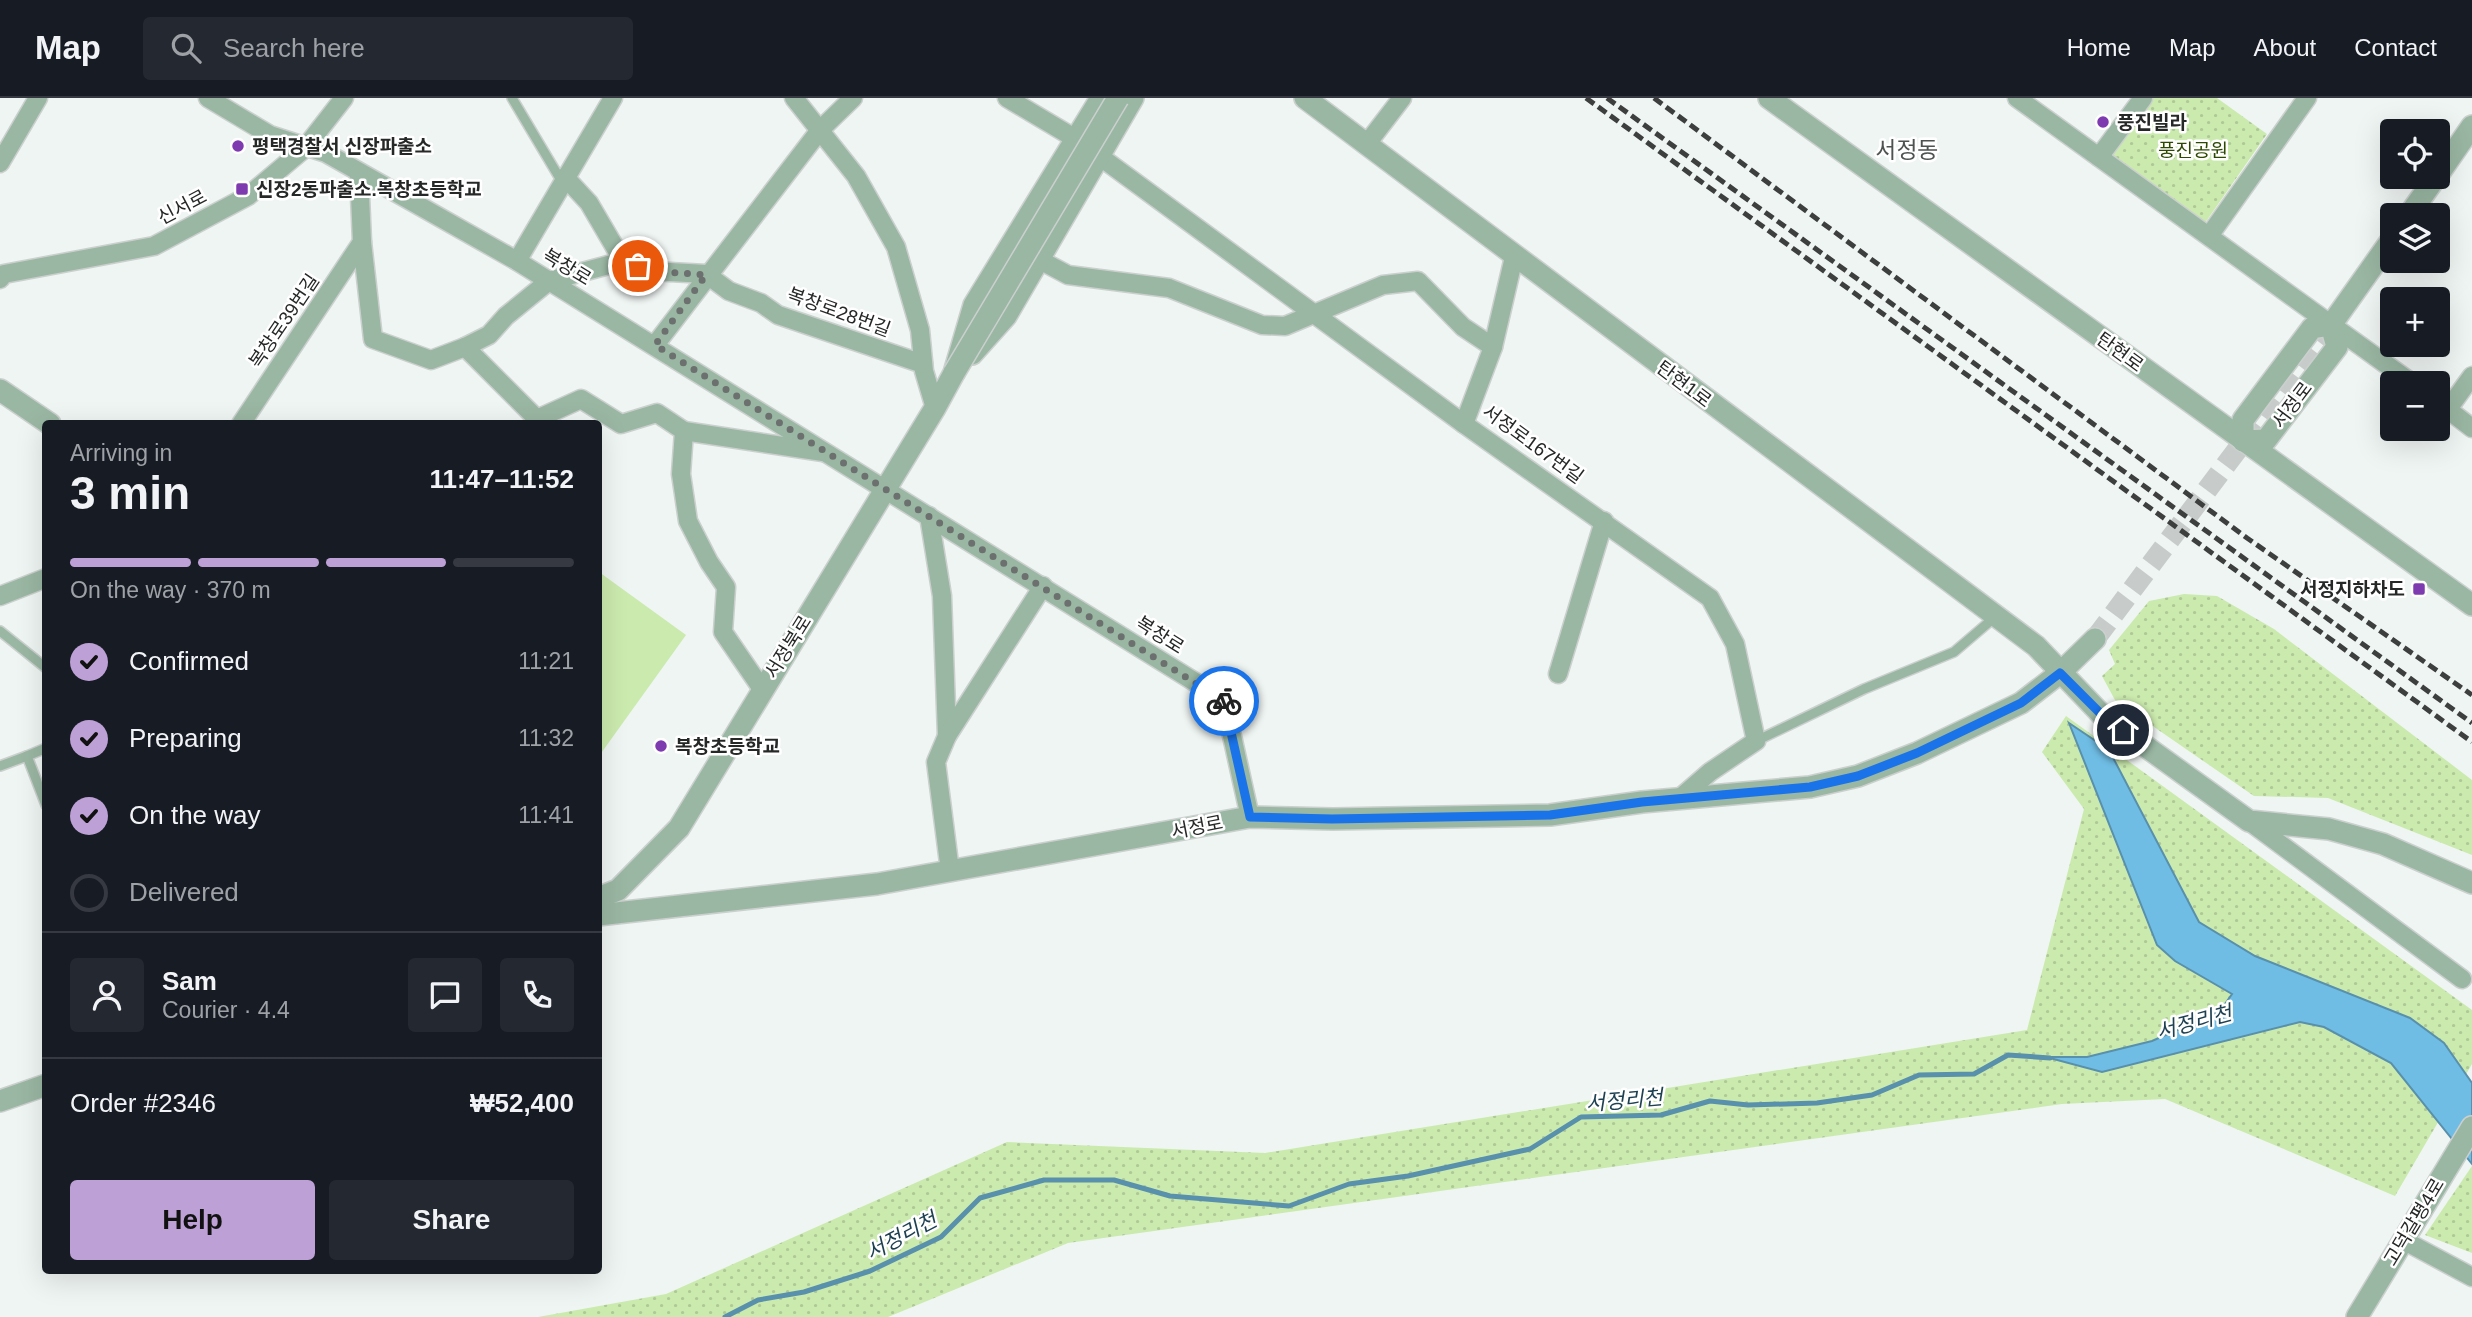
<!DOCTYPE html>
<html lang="en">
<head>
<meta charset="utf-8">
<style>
	:root { --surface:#171b24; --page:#242831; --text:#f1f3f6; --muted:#9ea1a6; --line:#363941; --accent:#bda0d6 }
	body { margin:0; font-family:Helvetica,"Noto Sans KR",sans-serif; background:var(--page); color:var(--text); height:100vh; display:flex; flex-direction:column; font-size:26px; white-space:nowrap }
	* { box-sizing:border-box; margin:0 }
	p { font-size:23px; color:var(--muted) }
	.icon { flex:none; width:38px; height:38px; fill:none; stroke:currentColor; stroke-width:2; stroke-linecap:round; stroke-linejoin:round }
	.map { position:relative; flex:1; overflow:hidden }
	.side { position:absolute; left:42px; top:322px; width:560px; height:854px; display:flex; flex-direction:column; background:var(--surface); border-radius:7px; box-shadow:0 7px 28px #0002 }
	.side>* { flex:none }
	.controls { position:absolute; left:2380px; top:21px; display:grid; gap:14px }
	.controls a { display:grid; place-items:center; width:70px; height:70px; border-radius:7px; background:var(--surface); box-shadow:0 7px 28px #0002; font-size:35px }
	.pin { position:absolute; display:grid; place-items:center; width:60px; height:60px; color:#fff; margin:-30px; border:4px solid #fff; border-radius:50%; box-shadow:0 2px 7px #0007 }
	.courier { position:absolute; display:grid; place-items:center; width:70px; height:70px; margin:-35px; border:5px solid #1a73e8; border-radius:50%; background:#fff; color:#222; box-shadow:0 2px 9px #0007 }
	.summary em { font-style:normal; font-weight:800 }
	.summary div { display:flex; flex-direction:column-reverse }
	.summary { display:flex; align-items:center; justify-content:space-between; height:119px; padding:0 28px }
	h1 { font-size:46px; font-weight:800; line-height:52px }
	.bar { display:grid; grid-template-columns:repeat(4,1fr); gap:10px 7px; align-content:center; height:84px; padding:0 28px }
	.bar i { height:9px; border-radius:5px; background:var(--line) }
	.bar .current { background:var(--accent) }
	.bar p { grid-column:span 4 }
	.line { display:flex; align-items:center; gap:18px; padding:0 28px; border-top:2px solid var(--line) }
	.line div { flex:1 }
	.round { display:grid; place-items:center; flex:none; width:74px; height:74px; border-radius:7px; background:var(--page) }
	ol { padding:0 28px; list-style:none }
	li { display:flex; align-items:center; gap:21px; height:77px }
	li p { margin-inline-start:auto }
	li .icon { padding:7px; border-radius:50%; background:var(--accent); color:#111; stroke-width:4 }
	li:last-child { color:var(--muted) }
	li i { width:38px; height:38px; border:4px solid var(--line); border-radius:50% }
	.primary-button { display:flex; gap:14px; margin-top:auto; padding:14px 28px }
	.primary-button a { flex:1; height:80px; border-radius:7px; background:var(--accent); color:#111; font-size:28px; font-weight:800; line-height:80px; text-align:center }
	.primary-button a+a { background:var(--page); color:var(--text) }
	header { display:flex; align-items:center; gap:42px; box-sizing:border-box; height:98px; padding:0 35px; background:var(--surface); border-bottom:2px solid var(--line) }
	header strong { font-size:33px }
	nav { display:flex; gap:38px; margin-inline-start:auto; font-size:24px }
	.search { width:490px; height:63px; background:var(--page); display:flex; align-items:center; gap:18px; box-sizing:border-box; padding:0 24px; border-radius:7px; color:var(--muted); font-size:26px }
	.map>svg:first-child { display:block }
	.green { fill:#cbeaae }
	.park { fill:url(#park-dots) }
	.water { fill:#6fbde4; stroke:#5990ab; stroke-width:2 }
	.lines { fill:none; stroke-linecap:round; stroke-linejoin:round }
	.stream { stroke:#5990ab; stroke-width:5 }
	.tertiary-tunnel { stroke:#c7ccca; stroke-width:21; stroke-dasharray:21 10; stroke-linecap:butt }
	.service-casing { stroke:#cbd0ce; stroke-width:12 }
	.minor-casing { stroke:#cbd0ce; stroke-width:21 }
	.tertiary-casing { stroke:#cbd0ce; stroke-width:24 }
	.service { stroke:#9ab7a3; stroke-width:9 }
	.minor { stroke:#9ab7a3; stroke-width:18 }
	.tertiary { stroke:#9ab7a3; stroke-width:21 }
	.rail { stroke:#3c3f3e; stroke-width:5; stroke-dasharray:10 5; stroke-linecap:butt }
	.tertiary-bridge-casing { stroke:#cbd0ce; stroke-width:24; stroke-linecap:butt }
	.tertiary-bridge { stroke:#9ab7a3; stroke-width:21 }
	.done { stroke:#6c706e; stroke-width:7; stroke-dasharray:0 12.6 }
	.route { stroke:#1a73e8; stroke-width:9 }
	.poi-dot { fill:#7e3bb0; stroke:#fff; stroke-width:2.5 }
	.labels { text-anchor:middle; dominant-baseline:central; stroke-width:5; stroke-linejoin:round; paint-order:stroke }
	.poi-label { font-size:19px; font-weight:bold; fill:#262827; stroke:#fff; text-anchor:start }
	.park-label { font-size:19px; fill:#2d4900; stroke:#fff }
	.street-label { font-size:19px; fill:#262827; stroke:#fff }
	.water-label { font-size:21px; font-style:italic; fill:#1e4152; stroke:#fff }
	.quarter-label { font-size:23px; fill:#4e5251; stroke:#fff }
</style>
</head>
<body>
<header>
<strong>Map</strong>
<div class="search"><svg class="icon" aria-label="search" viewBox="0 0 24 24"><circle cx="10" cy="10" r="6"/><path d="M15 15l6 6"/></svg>Search here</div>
<nav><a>Home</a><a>Map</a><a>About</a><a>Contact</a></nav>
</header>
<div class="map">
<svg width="2472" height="1219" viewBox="0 0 2472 1219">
	<defs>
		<pattern id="park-dots" width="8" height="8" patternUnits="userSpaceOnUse" patternTransform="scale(1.75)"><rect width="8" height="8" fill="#cbeaae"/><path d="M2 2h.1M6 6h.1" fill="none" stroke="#aec996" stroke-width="1.8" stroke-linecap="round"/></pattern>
	</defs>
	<rect width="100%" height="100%" fill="#eff5f3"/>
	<path class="green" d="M599,474L686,537L599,658Z"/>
	<g class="park">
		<path d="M2152,0H2217L2267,36L2205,125L2111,56Z"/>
		<path d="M2184,496L2217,498L2274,531L2472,682V757L2328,700L2254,698L2115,602L2102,578L2115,566L2109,552L2149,503Z"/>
		<path d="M2066,618L2472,912V966L2395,1098L2165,1001L2062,1006L1068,1145L888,1219H538L666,1196L1007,1044L1265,1055L2027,932L2084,711L2042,654Z"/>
		<path d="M2472,1068V1155L2425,1137Z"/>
	</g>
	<path class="water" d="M2069,625L2109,652L2199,824L2255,858L2410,920L2444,945L2472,985V1066L2391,965L2324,929L2300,924L2102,974L2046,959H2087L2152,943L2220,913L2232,896L2175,863L2157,847Z"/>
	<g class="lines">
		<path class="stream" d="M725,1219L758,1202L804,1194L870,1173L941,1139L980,1100L1044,1082H1114L1170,1098L1289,1108L1349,1086L1408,1078L1530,1051L1581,1019L1661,1017L1710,1003L1748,1007L1817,1005L1872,997L1919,977L1974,976L2008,957L2050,960"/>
		<path class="tertiary-tunnel" d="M2095,541L2331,227"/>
		<defs>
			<g id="service">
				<path d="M512,0L562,84"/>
				<path d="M0,533L46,570"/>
				<path d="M1756,643L1864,591L1954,554L1995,519"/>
				<path d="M46,650L27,658L46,707"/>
				<path d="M0,668L27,658"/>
			</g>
			<g id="minor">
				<path d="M208,0L270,37L326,55L517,163L1224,602L1250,719"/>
				<path d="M794,0L856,78L896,149L920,232L924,273L935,310"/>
				<path d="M1007,0L1076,41L1464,326"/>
				<path d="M2017,0L2412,285"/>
				<path d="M1366,47L1402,0"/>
				<path d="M2099,59L2143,0"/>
				<path d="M0,65L38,0"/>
				<path d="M565,79L589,105L623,163L652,173L706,176L729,193L761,205L778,217L923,266"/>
				<path d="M2209,138L2307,0"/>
				<path d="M362,144L373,241L431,262L465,249"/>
				<path d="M1038,161L1068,177L1169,190L1262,227L1285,228L1383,187L1418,183L1463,229L1493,249L1464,326L1710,500L1735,546L1756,643L1710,674L1679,701"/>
				<path d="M517,163L613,0"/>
				<path d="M623,163L549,183L506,218L489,237L465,249L537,321L581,301L621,326L657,315L684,333L681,376L688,423L709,464L726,489L723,534L762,591"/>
				<path d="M0,181L4,176L154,148L248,98L305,50L344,0"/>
				<path d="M655,247L820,32L853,0"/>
				<path d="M1493,249L1514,159"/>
				<path d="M2438,304L2472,330"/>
				<path d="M2448,311L2472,278"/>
				<path d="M241,326L362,144L359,75"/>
				<path d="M684,333L823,354"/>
				<path d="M929,418L942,498L947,638"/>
				<path d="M0,498L46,480"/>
				<path d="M1558,576L1604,423"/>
				<path d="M2249,723L2462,881"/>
				<path d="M950,773L936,664L947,638L1043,488"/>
				<path d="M2403,1142L2472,1179"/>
			</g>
			<g id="tertiary">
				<path d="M1305,0L2036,548L2102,617L2249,723L2329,731L2383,746L2472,785"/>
				<path d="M1769,0L2472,507"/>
				<path d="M2438,77L2472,28"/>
				<path d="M2409,117L2436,79"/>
				<path d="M2331,227L2337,249L2266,342L2243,343V322L2312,230L2331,227L2392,141"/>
				<path d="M972,256L1006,218L1133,0"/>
				<path d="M0,292L50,326"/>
				<path d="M598,800L618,792L679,730L935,310L954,275L974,207L1101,0"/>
				<path d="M598,817L877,786L1250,719L1333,721L1550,717L1642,704L1810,689L1858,678L1917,655L2021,605L2060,575L2095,541"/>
				<path d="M0,1003L46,987"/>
				<path d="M2357,1219L2472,1029"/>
			</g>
		</defs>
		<use href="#service" class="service-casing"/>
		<use href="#minor" class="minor-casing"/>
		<use href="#tertiary" class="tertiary-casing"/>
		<use href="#service" class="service"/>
		<use href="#minor" class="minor"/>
		<use href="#tertiary" class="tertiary"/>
		<g class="rail">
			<path d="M1586,0L2472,644"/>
			<path d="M1607,0L2472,625"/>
			<path d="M1654,0L2247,440L2472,597"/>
		</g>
		<defs>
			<path id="tertiary-bridge" d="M954,275L1118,0"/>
		</defs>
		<use href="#tertiary-bridge" class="tertiary-bridge-casing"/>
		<use href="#tertiary-bridge" class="tertiary-bridge"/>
	</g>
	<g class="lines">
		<path class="done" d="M638,168L652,173L706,177L655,247L1224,603"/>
		<path class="route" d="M1224,603L1250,719L1332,721L1550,717L1642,704L1810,689L1858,678L1917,655L2021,605L2060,575L2102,617L2123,632"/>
	</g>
	<g class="poi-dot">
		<circle cx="2103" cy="24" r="7"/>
		<circle cx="238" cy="48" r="7"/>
		<rect x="235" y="84" width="14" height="14" rx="3.5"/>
		<rect x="2412" y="484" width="14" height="14" rx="3.5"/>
		<circle cx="661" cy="648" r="7"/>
	</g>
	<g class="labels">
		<g class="poi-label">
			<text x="2117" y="24">풍진빌라</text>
			<text x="252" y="48">평택경찰서 신장파출소</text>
			<text x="256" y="91">신장2동파출소.복창초등학교</text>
			<text x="2405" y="491" text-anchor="end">서정지하차도</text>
			<text x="675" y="648">복창초등학교</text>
		</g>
		<g class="park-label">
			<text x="2193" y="52">풍진공원</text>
		</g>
		<g class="street-label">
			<text transform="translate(182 109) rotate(-28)">신서로</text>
			<text transform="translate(567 169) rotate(31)">복창로</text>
			<text transform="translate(839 214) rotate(20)">복창로28번길</text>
			<text transform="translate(284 223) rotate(-56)">복창로39번길</text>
			<text transform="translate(2120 254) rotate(36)">탄현로</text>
			<text transform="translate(1684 286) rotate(37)">탄현1로</text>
			<text transform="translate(2292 307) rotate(-53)">서정로</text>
			<text transform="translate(1533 346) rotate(36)">서정로167번길</text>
			<text transform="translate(1160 537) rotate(32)">복창로</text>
			<text transform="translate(788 549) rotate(-58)">서정북로</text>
			<text transform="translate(1197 729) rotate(-11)">서정로</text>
			<text transform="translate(2414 1124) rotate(-59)">고덕갈평4로</text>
		</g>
		<g class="water-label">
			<text transform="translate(2194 924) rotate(-15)">서정리천</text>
			<text transform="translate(1624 1002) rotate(-5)">서정리천</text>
			<text transform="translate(901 1138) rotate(-28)">서정리천</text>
		</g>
		<g class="quarter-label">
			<text x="1907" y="52">서정동</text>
		</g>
	</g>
</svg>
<div class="controls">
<a><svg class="icon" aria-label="locate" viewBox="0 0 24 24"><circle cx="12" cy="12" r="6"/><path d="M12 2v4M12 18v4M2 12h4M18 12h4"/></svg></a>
<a><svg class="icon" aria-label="layers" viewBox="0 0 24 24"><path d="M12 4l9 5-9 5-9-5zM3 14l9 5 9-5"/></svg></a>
<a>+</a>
<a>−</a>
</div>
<div class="pin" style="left:638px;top:168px;background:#ea580c"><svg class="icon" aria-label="bag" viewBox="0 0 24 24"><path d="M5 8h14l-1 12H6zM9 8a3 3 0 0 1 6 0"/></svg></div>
<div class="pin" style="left:2123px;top:632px;background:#1f2937"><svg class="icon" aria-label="home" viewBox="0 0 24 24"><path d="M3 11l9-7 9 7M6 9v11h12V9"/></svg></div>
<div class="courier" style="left:1224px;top:603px"><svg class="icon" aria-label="bike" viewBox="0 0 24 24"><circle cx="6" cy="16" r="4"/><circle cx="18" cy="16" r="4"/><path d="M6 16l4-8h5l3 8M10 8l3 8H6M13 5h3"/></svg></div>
<section class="side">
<div class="summary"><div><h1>3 min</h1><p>Arriving in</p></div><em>11:47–11:52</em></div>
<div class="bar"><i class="current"></i><i class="current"></i><i class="current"></i><i></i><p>On the way · 370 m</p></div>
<ol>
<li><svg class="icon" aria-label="check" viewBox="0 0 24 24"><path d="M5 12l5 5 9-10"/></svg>Confirmed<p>11:21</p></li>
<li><svg class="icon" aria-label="check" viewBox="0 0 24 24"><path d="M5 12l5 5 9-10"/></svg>Preparing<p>11:32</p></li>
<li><svg class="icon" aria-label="check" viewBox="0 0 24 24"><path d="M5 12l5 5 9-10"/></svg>On the way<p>11:41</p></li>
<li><i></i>Delivered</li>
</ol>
<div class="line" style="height:126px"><a class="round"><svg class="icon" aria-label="person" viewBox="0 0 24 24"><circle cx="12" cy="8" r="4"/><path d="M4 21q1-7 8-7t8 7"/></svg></a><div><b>Sam</b><p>Courier · 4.4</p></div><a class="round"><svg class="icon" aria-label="chat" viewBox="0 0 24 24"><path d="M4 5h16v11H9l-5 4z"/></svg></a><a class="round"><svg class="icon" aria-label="phone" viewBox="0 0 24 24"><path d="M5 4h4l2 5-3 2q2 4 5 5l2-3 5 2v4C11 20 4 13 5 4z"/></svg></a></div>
<div class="line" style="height:91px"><div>Order #2346</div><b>₩52,400</b></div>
<div class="primary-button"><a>Help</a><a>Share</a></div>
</section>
</div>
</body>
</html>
